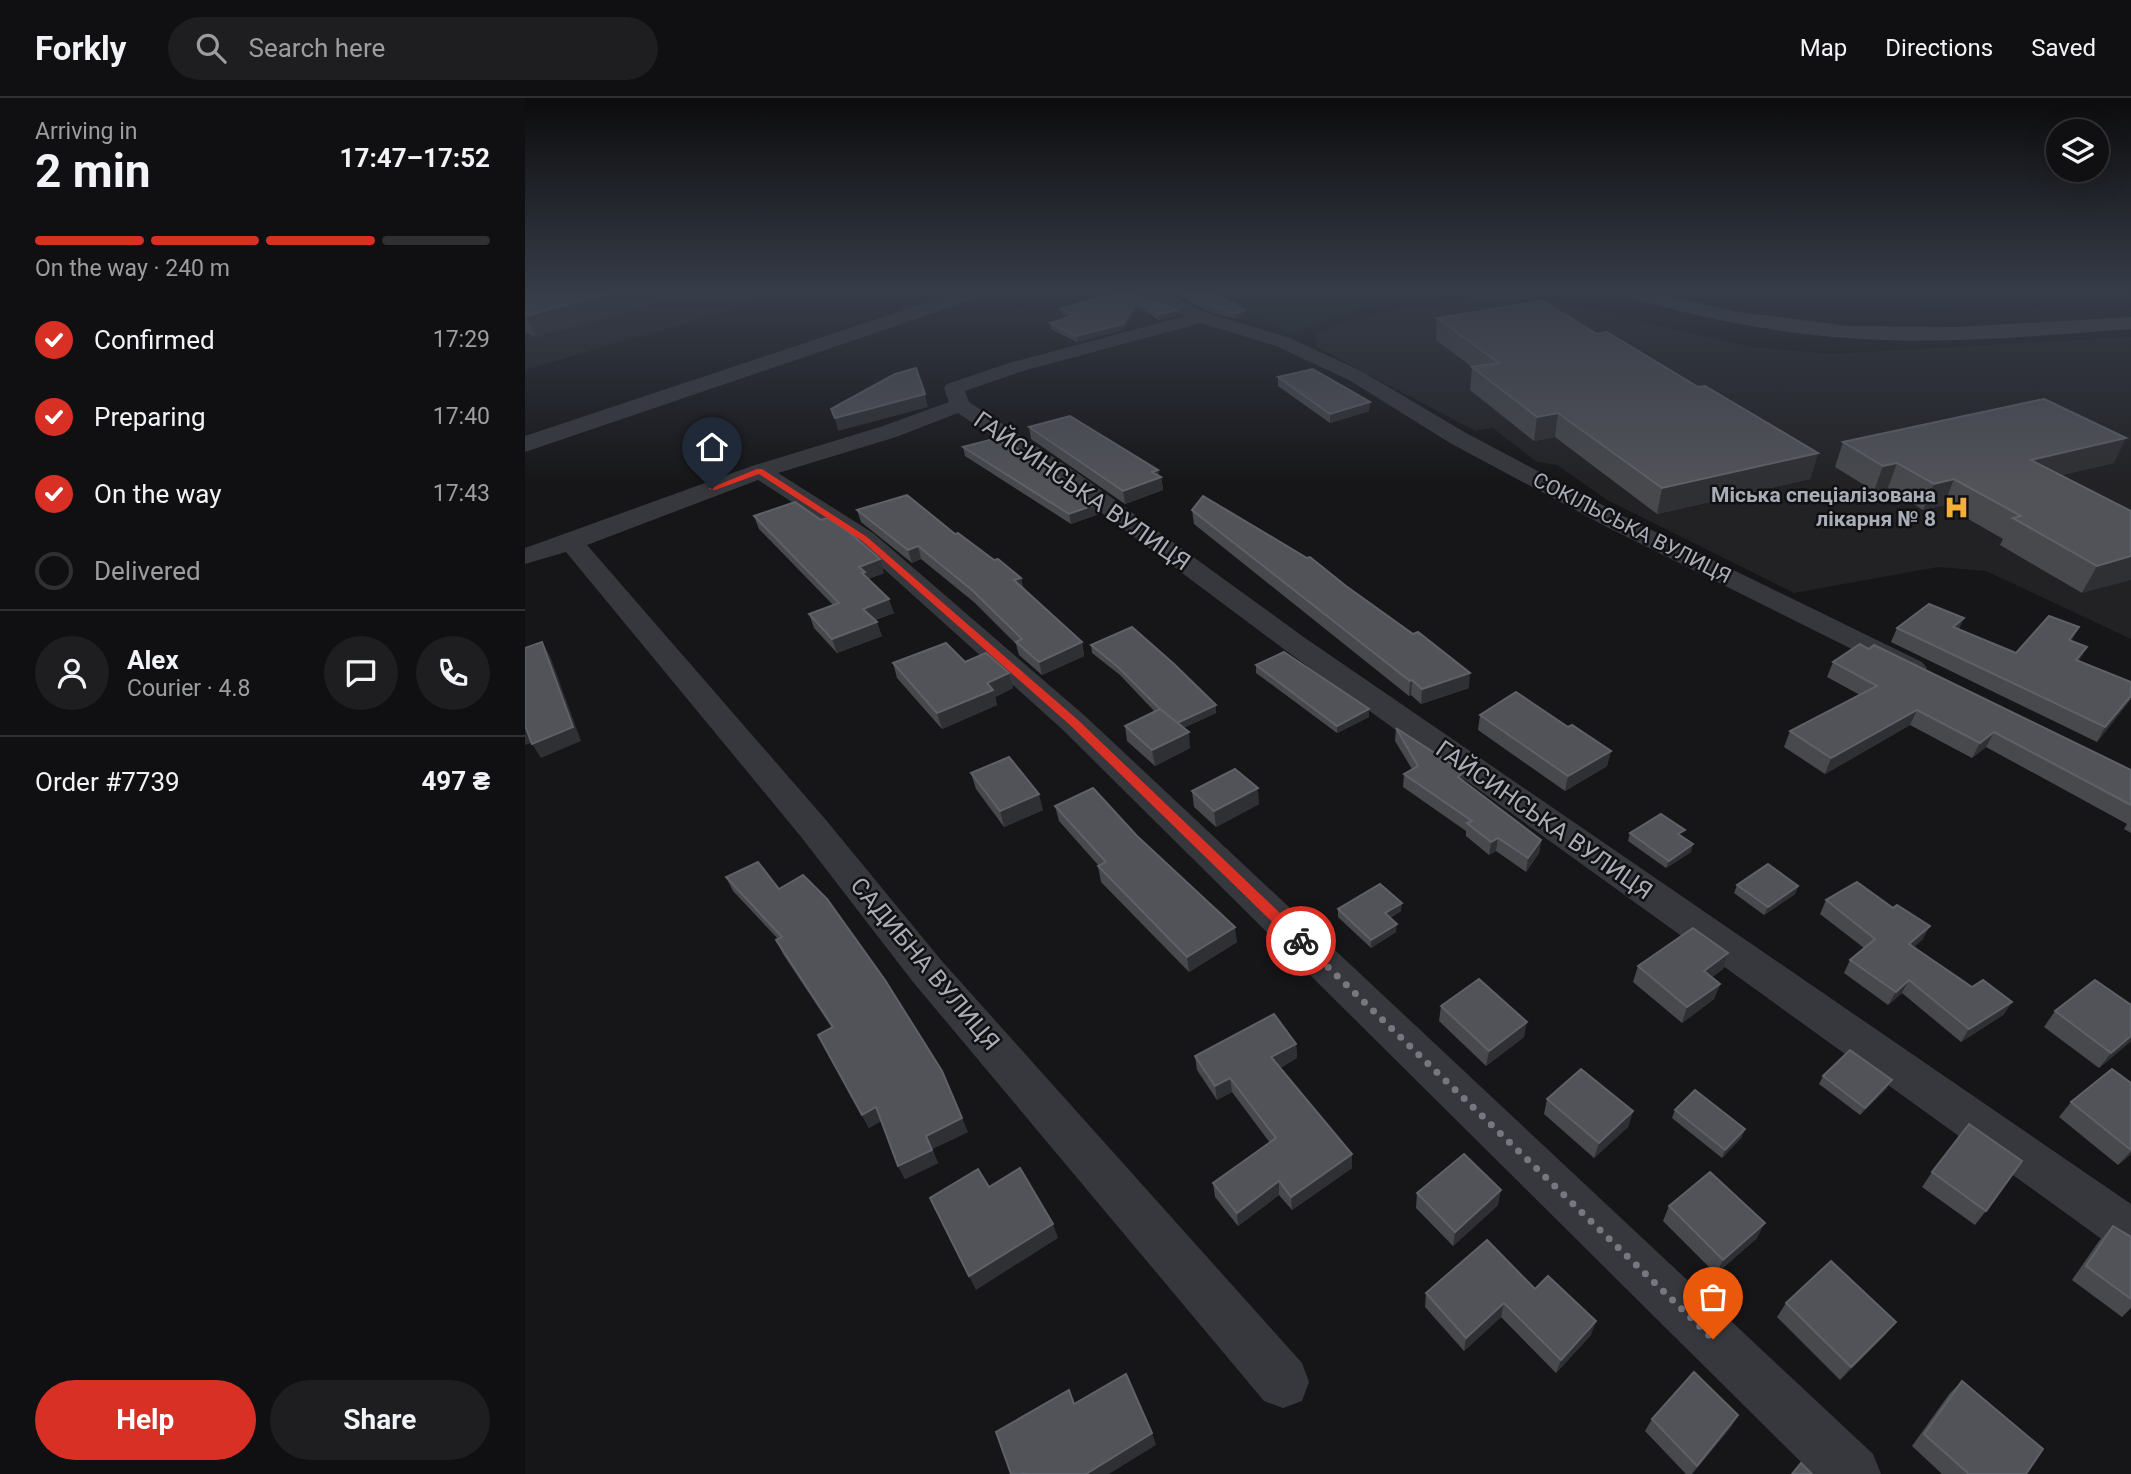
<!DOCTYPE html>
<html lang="en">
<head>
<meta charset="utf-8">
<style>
	:root { --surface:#101012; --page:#1e1e20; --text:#f1f3f6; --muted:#9c9d9f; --line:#303032; --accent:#d93025 }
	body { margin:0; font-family:Roboto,sans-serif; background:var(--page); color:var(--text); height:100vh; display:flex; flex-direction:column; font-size:26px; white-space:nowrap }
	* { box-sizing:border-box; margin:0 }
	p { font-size:23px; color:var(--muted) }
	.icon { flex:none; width:38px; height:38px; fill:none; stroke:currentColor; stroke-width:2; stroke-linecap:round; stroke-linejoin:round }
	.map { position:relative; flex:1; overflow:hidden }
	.side { display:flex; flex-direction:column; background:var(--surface); width:525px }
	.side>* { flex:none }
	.buttons { position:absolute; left:1521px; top:21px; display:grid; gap:14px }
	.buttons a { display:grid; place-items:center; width:63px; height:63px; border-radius:50%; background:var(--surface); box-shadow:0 7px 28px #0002,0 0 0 2px var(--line); font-size:35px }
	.pin { position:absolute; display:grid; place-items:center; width:60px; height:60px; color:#fff; margin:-72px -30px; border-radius:50% 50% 50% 0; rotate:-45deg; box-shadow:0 0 7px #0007 }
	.pin .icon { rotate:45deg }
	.courier { position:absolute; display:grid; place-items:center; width:70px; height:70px; margin:-35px; border:5px solid #d93025; border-radius:50%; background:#fff; color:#222; box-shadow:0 2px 9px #0007 }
	.overview em { font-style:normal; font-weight:700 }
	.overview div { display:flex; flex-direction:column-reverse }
	.overview { display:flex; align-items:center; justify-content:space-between; height:119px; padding:0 35px }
	h1 { font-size:46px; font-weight:700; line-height:52px }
	.bar { display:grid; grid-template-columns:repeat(4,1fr); gap:10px 7px; align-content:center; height:84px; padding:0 35px }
	.bar i { height:9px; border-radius:5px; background:var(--line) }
	.bar .on { background:var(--accent) }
	.bar p { grid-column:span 4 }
	.line { display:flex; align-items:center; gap:18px; padding:0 35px; border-top:2px solid var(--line) }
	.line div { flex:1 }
	.round { display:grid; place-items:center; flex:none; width:74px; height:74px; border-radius:37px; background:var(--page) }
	ol { padding:0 35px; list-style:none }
	li { display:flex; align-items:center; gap:21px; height:77px }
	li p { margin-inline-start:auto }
	li .icon { padding:7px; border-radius:50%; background:var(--accent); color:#fff; stroke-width:4 }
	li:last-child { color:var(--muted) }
	li i { width:38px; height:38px; border:4px solid var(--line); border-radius:50% }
	.button { display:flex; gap:14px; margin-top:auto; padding:14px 35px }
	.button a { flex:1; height:80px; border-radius:42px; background:var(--accent); color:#fff; font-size:28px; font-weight:700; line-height:80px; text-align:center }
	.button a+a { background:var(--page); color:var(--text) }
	header { display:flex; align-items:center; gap:42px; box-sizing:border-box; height:98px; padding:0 35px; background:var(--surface); border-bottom:2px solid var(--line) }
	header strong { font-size:33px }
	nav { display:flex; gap:38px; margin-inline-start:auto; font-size:24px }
	.search { width:490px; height:63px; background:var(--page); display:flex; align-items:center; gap:18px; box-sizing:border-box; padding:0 24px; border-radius:38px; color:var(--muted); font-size:26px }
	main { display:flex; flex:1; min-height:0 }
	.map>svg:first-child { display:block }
	.built { fill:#222225 }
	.green { fill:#1e261f }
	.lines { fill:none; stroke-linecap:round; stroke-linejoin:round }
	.minor { fill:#37383d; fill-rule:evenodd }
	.tertiary { fill:#37383d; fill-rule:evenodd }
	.secondary { fill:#45474d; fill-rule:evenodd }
	.wall { fill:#47494d }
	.shaded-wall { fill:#2f3033 }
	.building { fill:#525359; stroke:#5f6168; stroke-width:2 }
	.route { fill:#d93025 }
	.done { stroke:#757880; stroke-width:7; stroke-dasharray:0 12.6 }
	.labels { text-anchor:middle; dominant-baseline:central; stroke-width:5; stroke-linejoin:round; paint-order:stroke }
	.far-poi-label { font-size:21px; font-weight:bold; fill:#a8adb8; stroke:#111113; text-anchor:end }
	.far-street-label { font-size:21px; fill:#a8adb8; stroke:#111113 }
	.street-label { font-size:24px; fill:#a8adb8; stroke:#111113 }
</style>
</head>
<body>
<header>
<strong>Forkly</strong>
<div class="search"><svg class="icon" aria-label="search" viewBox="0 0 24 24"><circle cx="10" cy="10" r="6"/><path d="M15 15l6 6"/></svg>Search here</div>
<nav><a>Map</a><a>Directions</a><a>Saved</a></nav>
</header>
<main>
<section class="side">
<div class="overview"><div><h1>2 min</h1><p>Arriving in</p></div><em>17:47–17:52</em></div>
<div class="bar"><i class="on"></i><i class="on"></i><i class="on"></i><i></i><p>On the way · 240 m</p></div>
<ol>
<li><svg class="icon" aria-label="check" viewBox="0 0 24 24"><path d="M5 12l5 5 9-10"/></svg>Confirmed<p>17:29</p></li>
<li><svg class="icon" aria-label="check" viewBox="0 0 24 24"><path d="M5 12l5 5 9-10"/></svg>Preparing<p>17:40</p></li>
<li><svg class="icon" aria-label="check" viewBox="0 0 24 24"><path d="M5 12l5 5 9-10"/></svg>On the way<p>17:43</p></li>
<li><i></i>Delivered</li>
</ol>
<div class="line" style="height:126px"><a class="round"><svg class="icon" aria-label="person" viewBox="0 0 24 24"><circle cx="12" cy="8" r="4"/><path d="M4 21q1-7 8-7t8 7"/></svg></a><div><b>Alex</b><p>Courier · 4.8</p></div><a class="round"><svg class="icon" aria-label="chat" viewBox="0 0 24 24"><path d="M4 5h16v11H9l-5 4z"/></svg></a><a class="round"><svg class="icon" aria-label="phone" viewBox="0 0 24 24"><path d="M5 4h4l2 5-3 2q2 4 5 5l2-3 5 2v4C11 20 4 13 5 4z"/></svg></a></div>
<div class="line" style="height:91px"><div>Order #7739</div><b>497 ₴</b></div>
<div class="button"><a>Help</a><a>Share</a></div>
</section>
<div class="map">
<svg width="1606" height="1376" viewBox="0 0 1606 1376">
	<rect width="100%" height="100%" fill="#161618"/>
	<g class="built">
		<path d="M37,194H266L0,272V204Z"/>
		<path d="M961,195H991L1225,249L1307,256L1606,239V541L1461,473L1413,469L1269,495L1082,402L1032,367L1012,364L968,330L950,333L792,249L791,236L821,223Z"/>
	</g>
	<g class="green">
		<path d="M692,194H909L820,215L764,236Z"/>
		<path d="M1233,194H1579L1420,208L1259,200Z"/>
	</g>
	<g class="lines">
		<path class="minor" d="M598,194H626L653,201L682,215L765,240L838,274L941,335L1100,419L1397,564L1402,570L1397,576L1387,579L1377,576L1082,429L925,345L824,282L751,248L676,225L498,273L440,293L444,304L554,376L780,540L1606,1106V1157L1589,1150L760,552L538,386L433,315L371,339L253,375L348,435L560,618L1348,1356L1356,1376H1288L538,632L330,445L233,382L62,447L301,722L416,862L777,1265L784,1284L777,1303L758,1310L739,1303L388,884L277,740L41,454L0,466V450L227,368L355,329L424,304L419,290L422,286L484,265L660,218L641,209L600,198Z"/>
		<path class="tertiary" d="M433,194H462L459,198L0,354V338Z"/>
		<path class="secondary" d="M1095,194H1127L1213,214L1324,228L1430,229L1606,219V231C1512,238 1418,247 1323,240C1247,235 1172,219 1098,198Z"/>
	</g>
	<g class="wall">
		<path d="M0,194H169L11,239L0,234Z"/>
		<path d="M594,194L652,212V217L634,222L613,209L598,232L552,244L526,231L525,225L544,219L537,216L536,211Z"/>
		<path d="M636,194H688L720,218L711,221L683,213L654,198Z"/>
		<path d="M912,220L1072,236L1173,289L1293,355L1285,381L1132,416L1030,339L1009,343L945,292L947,269L911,242Z"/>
		<path d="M753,279L844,313L805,325L753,288Z"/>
		<path d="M504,329L633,372L634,377L636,379L638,392L600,406L506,341Z"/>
		<path d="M1318,344L1589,365L1536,377L1606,413L1557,495L1475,447L1478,441L1419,407L1398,412L1363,390L1349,393L1310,369Z"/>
		<path d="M438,349L574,416L546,426L440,358Z"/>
		<path d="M332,412L430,436L496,480L498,490L557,544L559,558L517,577L494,557L491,546L450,505L396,461L387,465L336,424Z"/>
		<path d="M667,412L944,590L896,606L886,597L884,598L669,426Z"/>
		<path d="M229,418L359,475L343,481L369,515L350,522L357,538L312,555L289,530L284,516L308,507L234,431Z"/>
		<path d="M1372,530L1434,531L1491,555L1547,543L1554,564L1606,601L1572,644L1366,544Z"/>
		<path d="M566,547L691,615L658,630L665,650L630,668L602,643L600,628L630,614L595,577L567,555Z"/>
		<path d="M440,564L484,575L488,590L470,599L472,607L417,631L372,580L368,565Z"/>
		<path d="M1308,564L1606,672V735L1599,731L1602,726L1461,649L1447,660L1385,627L1300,676L1259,649L1265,633L1335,597L1302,579Z"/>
		<path d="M731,567L844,619L812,635L731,575Z"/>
		<path d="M955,617L1043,629L1086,653L1082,668L1040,693L953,632Z"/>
		<path d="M871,630L939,674L938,683L1016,742L1014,755L1001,774L971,753L964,757L941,738V733L878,689L879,676L887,671L870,643Z"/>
		<path d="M446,675L518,712L479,729L451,691Z"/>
		<path d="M667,693L734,706L691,729L669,709Z"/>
		<path d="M530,708L712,844L664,874L576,784L573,768H574L534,723Z"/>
		<path d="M1105,735L1158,739L1166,754L1141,770L1103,743Z"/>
		<path d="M201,779L443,1034L407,1051L413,1065L380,1081L373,1068L356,1023L344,1030L293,937L307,930L258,856L251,842L253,841L208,793Z"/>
		<path d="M1212,787L1273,788L1270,796L1239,817L1209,795Z"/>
		<path d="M1301,802L1398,841L1388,849L1447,889L1487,904L1478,917L1436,944L1377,895L1363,907L1319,875L1325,862L1339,850L1295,816Z"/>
		<path d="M813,811L876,813L865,820L871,834L846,850L813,819Z"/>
		<path d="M1203,855L1198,871L1187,879L1195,886L1189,901L1157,925L1108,884L1113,868Z"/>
		<path d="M916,908L999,939L961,968L914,923Z"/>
		<path d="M1530,913L1606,943L1574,970L1519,929Z"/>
		<path d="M771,946L772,960L755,970L827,1070L767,1112L754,1097L713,1128L690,1099L688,1085L745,1045L707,994L692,1002L672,972L670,958Z"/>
		<path d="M1298,978L1362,990L1335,1017L1294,986Z"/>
		<path d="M1606,985V1056L1593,1067L1534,1019L1546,1004Z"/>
		<path d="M1022,1001L1108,1013L1103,1029L1069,1060L1019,1016Z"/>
		<path d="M1150,1012L1217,1039L1197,1060L1147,1020Z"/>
		<path d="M1407,1074L1461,1113L1450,1127L1397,1089Z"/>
		<path d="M892,1095L973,1107L928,1148L891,1110Z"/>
		<path d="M1144,1108L1232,1140L1191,1176L1138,1123Z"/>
		<path d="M1588,1128L1606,1139V1210L1597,1219L1547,1182L1574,1143Z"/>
		<path d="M1010,1191L1066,1237L1031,1275L976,1219L939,1253L900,1209L901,1195Z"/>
		<path d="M1261,1205L1371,1224L1360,1237L1315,1282L1252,1219Z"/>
		<path d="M1437,1283L1501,1376H1417L1387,1348L1425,1295Z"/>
		<path d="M1213,1317L1205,1330L1167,1376H1161L1120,1333L1127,1321Z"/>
	</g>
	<g class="shaded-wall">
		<path d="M87,194H169L11,239L1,218Z"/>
		<path d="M612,203L613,209L598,232L552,244L551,238Z"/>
		<path d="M652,212V217L634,222V216Z"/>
		<path d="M720,212V218L711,221L710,215Z"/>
		<path d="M400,296L403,309L313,333L310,320Z"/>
		<path d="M845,304L844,313L805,325V316Z"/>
		<path d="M1033,315L1030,339L1009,343L1012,319Z"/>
		<path d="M1601,340L1589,365L1494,387L1506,362Z"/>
		<path d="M1293,355L1285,381L1132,416L1137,390Z"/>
		<path d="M1372,365L1363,390L1349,393L1358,368Z"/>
		<path d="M633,372L634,379H636L638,392L600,406L598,393L627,374Z"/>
		<path d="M1429,381L1419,407L1398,412L1409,386Z"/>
		<path d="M572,406L574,416L546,426L544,416Z"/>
		<path d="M393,448L396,461L387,465L383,452Z"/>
		<path d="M1606,458V482L1557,495L1572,468Z"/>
		<path d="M355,461L359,475L342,481L345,488L334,469Z"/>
		<path d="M496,480L498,493L489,482Z"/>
		<path d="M364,501L369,515L343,524L338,511Z"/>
		<path d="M1439,520L1433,534L1428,529Z"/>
		<path d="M352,524L357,538L312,555L307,541Z"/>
		<path d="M1554,529L1546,544L1544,542Z"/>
		<path d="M17,544L25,558L56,643L16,660L7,646Z"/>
		<path d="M557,544L559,558L517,577L514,564Z"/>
		<path d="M1562,549L1554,563L1543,577L1551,562Z"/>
		<path d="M484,575L488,590L470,599L472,607L417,631L412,615L462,585Z"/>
		<path d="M945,575L944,590L896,606L897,591Z"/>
		<path d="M887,582L886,597L884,598L885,583Z"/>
		<path d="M1606,598V601L1572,644L1580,629Z"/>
		<path d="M691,607V615L650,634L649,626Z"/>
		<path d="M844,611V619L812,635V628Z"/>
		<path d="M1392,612L1385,627L1300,676L1306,660Z"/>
		<path d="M0,630H1L9,644L0,647Z"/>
		<path d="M664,634L665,650L630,668L627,652Z"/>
		<path d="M1469,634L1461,649L1447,660L1455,645Z"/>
		<path d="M1086,653L1082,668L1040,693L1043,678Z"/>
		<path d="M939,674L938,687L933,679Z"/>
		<path d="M733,690L734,706L691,729L689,713Z"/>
		<path d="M514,696L518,712L479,729L475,713Z"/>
		<path d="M973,740L971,753L964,757L966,744Z"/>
		<path d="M1016,742L1014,755L1001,774L1003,760Z"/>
		<path d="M1168,746L1166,754L1141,770L1144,763Z"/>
		<path d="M1273,788L1270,796L1239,817L1243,809Z"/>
		<path d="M877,805L876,813L859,823L860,815Z"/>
		<path d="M872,826L871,834L846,850V842Z"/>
		<path d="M1405,828L1398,841L1377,860L1384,846Z"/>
		<path d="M710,829L712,844L664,874L662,859Z"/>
		<path d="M1203,855L1198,871L1174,889L1179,873Z"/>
		<path d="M1384,882L1377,895L1363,907L1371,894Z"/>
		<path d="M1195,886L1189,901L1157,925L1162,909Z"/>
		<path d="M1487,904L1478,917L1436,944L1444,931Z"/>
		<path d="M1002,924L999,939L961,968L964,953Z"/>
		<path d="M1606,938V943L1574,970L1586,955Z"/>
		<path d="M771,946L772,960L747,974L746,959Z"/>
		<path d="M705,980L707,994L692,1002L690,988Z"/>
		<path d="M1367,982L1362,990L1335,1017L1340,1010Z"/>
		<path d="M351,1009L358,1022L344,1030L337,1017Z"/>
		<path d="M1108,1013L1103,1029L1069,1060L1074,1045Z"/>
		<path d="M437,1020L443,1034L407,1051L413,1065L380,1081L373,1068L401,1038Z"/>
		<path d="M1220,1031L1217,1039L1197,1060L1200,1052Z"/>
		<path d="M1606,1053V1056L1593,1067Z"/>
		<path d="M827,1056V1070L767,1112L766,1099Z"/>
		<path d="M754,1083V1097L713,1128L712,1115Z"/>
		<path d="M976,1092L973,1107L928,1148L930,1134Z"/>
		<path d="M1240,1125L1232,1140L1191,1176L1198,1162Z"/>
		<path d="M528,1126L533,1140L451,1192L444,1178Z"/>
		<path d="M979,1205L976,1219L939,1253L941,1240Z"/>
		<path d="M1071,1223L1066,1237L1031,1275L1036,1262Z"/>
		<path d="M1371,1224L1360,1237L1315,1282L1326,1269Z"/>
		<path d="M1213,1317L1205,1330L1166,1376L1172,1368Z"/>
		<path d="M627,1335L631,1347L584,1376H561Z"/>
	</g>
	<g class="building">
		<path d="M0,194H87L1,218L0,217Z"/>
		<path d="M594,194H599L652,212L634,216L612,203L598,226L551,238L525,225L551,217L536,211Z"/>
		<path d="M655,194H688L720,212L710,215L683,207Z"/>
		<path d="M1018,203L1072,236L1082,234L1173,289L1180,288L1293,355L1137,390L1033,315L1012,319L947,269L974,265L912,220Z"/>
		<path d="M391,270L400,296L310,320L306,311L370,276Z"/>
		<path d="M788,271L845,304L805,316L753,279Z"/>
		<path d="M1519,301L1601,340L1506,362L1606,413V458L1572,468L1488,420L1496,418L1429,381L1409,386L1372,365L1358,368L1318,344Z"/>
		<path d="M545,318L633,372L627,374L636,379L598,393L504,329Z"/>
		<path d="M476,339L572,406L544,416L438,349Z"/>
		<path d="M382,397L430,436L433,435L469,462L473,461L496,480L489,482L557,544L514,564L491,544L497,541L447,492L393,448L383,452L332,412Z"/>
		<path d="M678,398L782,460L785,459L821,488L888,536L893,534L945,575L897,591L887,582L885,583L667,412Z"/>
		<path d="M270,404L296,422L303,420L324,434L355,461L334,469L340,474L337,475L364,501L338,511L352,524L307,541L284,516L314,505L229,418Z"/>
		<path d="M1404,506L1439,520L1428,529L1491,555L1524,518L1554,529L1544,542L1562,549L1551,562L1606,584V598L1580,629L1372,530Z"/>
		<path d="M607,529L649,566L691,607L652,625L635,611L593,569L566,547Z"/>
		<path d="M17,544L48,629L7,646L1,630H0V550Z"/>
		<path d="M421,545L440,564L461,555L484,575L462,585L468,592L412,615L368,565Z"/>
		<path d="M1335,546L1344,551L1349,547L1606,672V707L1469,634L1455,645L1392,612L1306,660L1265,633L1352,588L1308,564Z"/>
		<path d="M759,554L844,611L812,628L731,567Z"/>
		<path d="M991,594L1043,629L1047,627L1086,653L1043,678L955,617Z"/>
		<path d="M635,611L664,634L627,652L600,628Z"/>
		<path d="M871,630L939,674L933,679L1016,742L1003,760L973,740L966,744L942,725L947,723L879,676L893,668Z"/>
		<path d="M484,659L514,696L475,713L446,675Z"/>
		<path d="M710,671L733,690L689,713L667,693Z"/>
		<path d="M568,690L612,738L710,829L662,859L573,768L581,764L530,708Z"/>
		<path d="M1136,716L1160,732L1153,736L1168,746L1144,763L1105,735Z"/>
		<path d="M233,764L254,791L278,777L302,801L360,882L417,973L437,1020L401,1038L407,1052L373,1068L351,1009L337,1017L293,937L308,929L251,842L257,839L201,779Z"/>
		<path d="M1243,766L1273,788L1243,809L1212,787Z"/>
		<path d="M1332,784L1368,810L1372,807L1405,828L1384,846L1447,889L1458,882L1487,904L1444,931L1384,882L1371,894L1325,862L1350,841L1301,802Z"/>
		<path d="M855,786L877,805L860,815L872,826L846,842L813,811Z"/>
		<path d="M1168,830L1203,855L1179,873L1195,886L1162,909L1113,868Z"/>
		<path d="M954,881L1002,924L964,953L916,908Z"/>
		<path d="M1570,882L1606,907V938L1586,955L1530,913Z"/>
		<path d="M749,916L771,946L746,959L827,1056L766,1099L754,1083L712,1115L688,1085L751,1040L705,980L690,988L670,958Z"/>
		<path d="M1325,952L1367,982L1340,1010L1298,978Z"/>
		<path d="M1056,971L1108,1013L1074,1045L1022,1001Z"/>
		<path d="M1587,971L1606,985V1052L1546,1004Z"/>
		<path d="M1170,992L1220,1031L1200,1052L1150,1012Z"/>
		<path d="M1444,1026L1497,1063L1461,1113L1407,1074Z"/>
		<path d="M939,1056L976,1092L930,1134L892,1095Z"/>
		<path d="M495,1070L528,1126L444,1178L405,1100L453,1071L464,1089Z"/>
		<path d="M1185,1074L1240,1125L1198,1162L1144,1108Z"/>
		<path d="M1588,1128L1606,1139V1201L1561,1168Z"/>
		<path d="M962,1142L1010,1191L1023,1178L1071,1223L1036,1262L979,1205L941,1240L901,1195Z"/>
		<path d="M1306,1163L1371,1224L1326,1269L1261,1205Z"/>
		<path d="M1169,1274L1213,1317L1172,1368L1127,1321Z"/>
		<path d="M601,1276L627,1335L561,1376H500L499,1375L497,1376H486L471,1334L544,1292L549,1306Z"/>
		<path d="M1437,1283L1518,1351L1501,1376H1444L1399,1336Z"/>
		<path d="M1276,1365L1287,1376H1267Z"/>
	</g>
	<linearGradient id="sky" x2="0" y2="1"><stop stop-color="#0c0c0d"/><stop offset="0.5" stop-color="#363c48"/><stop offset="1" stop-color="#363c48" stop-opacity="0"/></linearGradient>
	<rect width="1606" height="387" fill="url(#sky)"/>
	<path class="route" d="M232,371H237L342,439L553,622L781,840V847H771L545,627L336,442L234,376L190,392L183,391Z"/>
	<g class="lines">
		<path class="done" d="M776,843L1188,1241"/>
	</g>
	<defs>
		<symbol id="hospital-bare" viewBox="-9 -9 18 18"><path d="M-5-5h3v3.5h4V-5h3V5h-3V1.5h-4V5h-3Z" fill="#f2b134" stroke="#111113" stroke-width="2.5" paint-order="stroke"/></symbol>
	</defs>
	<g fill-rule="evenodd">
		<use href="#hospital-bare" x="1414" y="392" width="35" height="35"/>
	</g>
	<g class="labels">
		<g class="far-poi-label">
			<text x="1411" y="397">Міська спеціалізована<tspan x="1411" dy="24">лікарня № 8</tspan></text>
		</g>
		<g class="far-street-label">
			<text transform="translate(1107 430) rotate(27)">СОКІЛЬСЬКА ВУЛИЦЯ</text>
		</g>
		<g class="street-label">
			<text transform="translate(557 393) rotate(35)">ГАЙСИНСЬКА ВУЛИЦЯ</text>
			<text transform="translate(1019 722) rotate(35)">ГАЙСИНСЬКА ВУЛИЦЯ</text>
			<text transform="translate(400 866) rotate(50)">САДИБНА ВУЛИЦЯ</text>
		</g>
	</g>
</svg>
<div class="buttons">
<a><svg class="icon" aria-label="layers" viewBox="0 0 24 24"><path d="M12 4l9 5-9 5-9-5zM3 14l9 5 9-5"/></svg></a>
</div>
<div class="pin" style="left:1188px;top:1241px;background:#ea580c"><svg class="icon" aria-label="bag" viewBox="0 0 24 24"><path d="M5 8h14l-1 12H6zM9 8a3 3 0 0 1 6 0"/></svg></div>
<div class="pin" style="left:187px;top:391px;background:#1f2937"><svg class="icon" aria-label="home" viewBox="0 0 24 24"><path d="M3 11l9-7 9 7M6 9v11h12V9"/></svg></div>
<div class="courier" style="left:776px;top:843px"><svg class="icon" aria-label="bike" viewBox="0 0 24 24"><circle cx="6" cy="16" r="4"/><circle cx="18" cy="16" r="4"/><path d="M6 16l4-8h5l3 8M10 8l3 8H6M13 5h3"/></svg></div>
</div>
</main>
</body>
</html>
